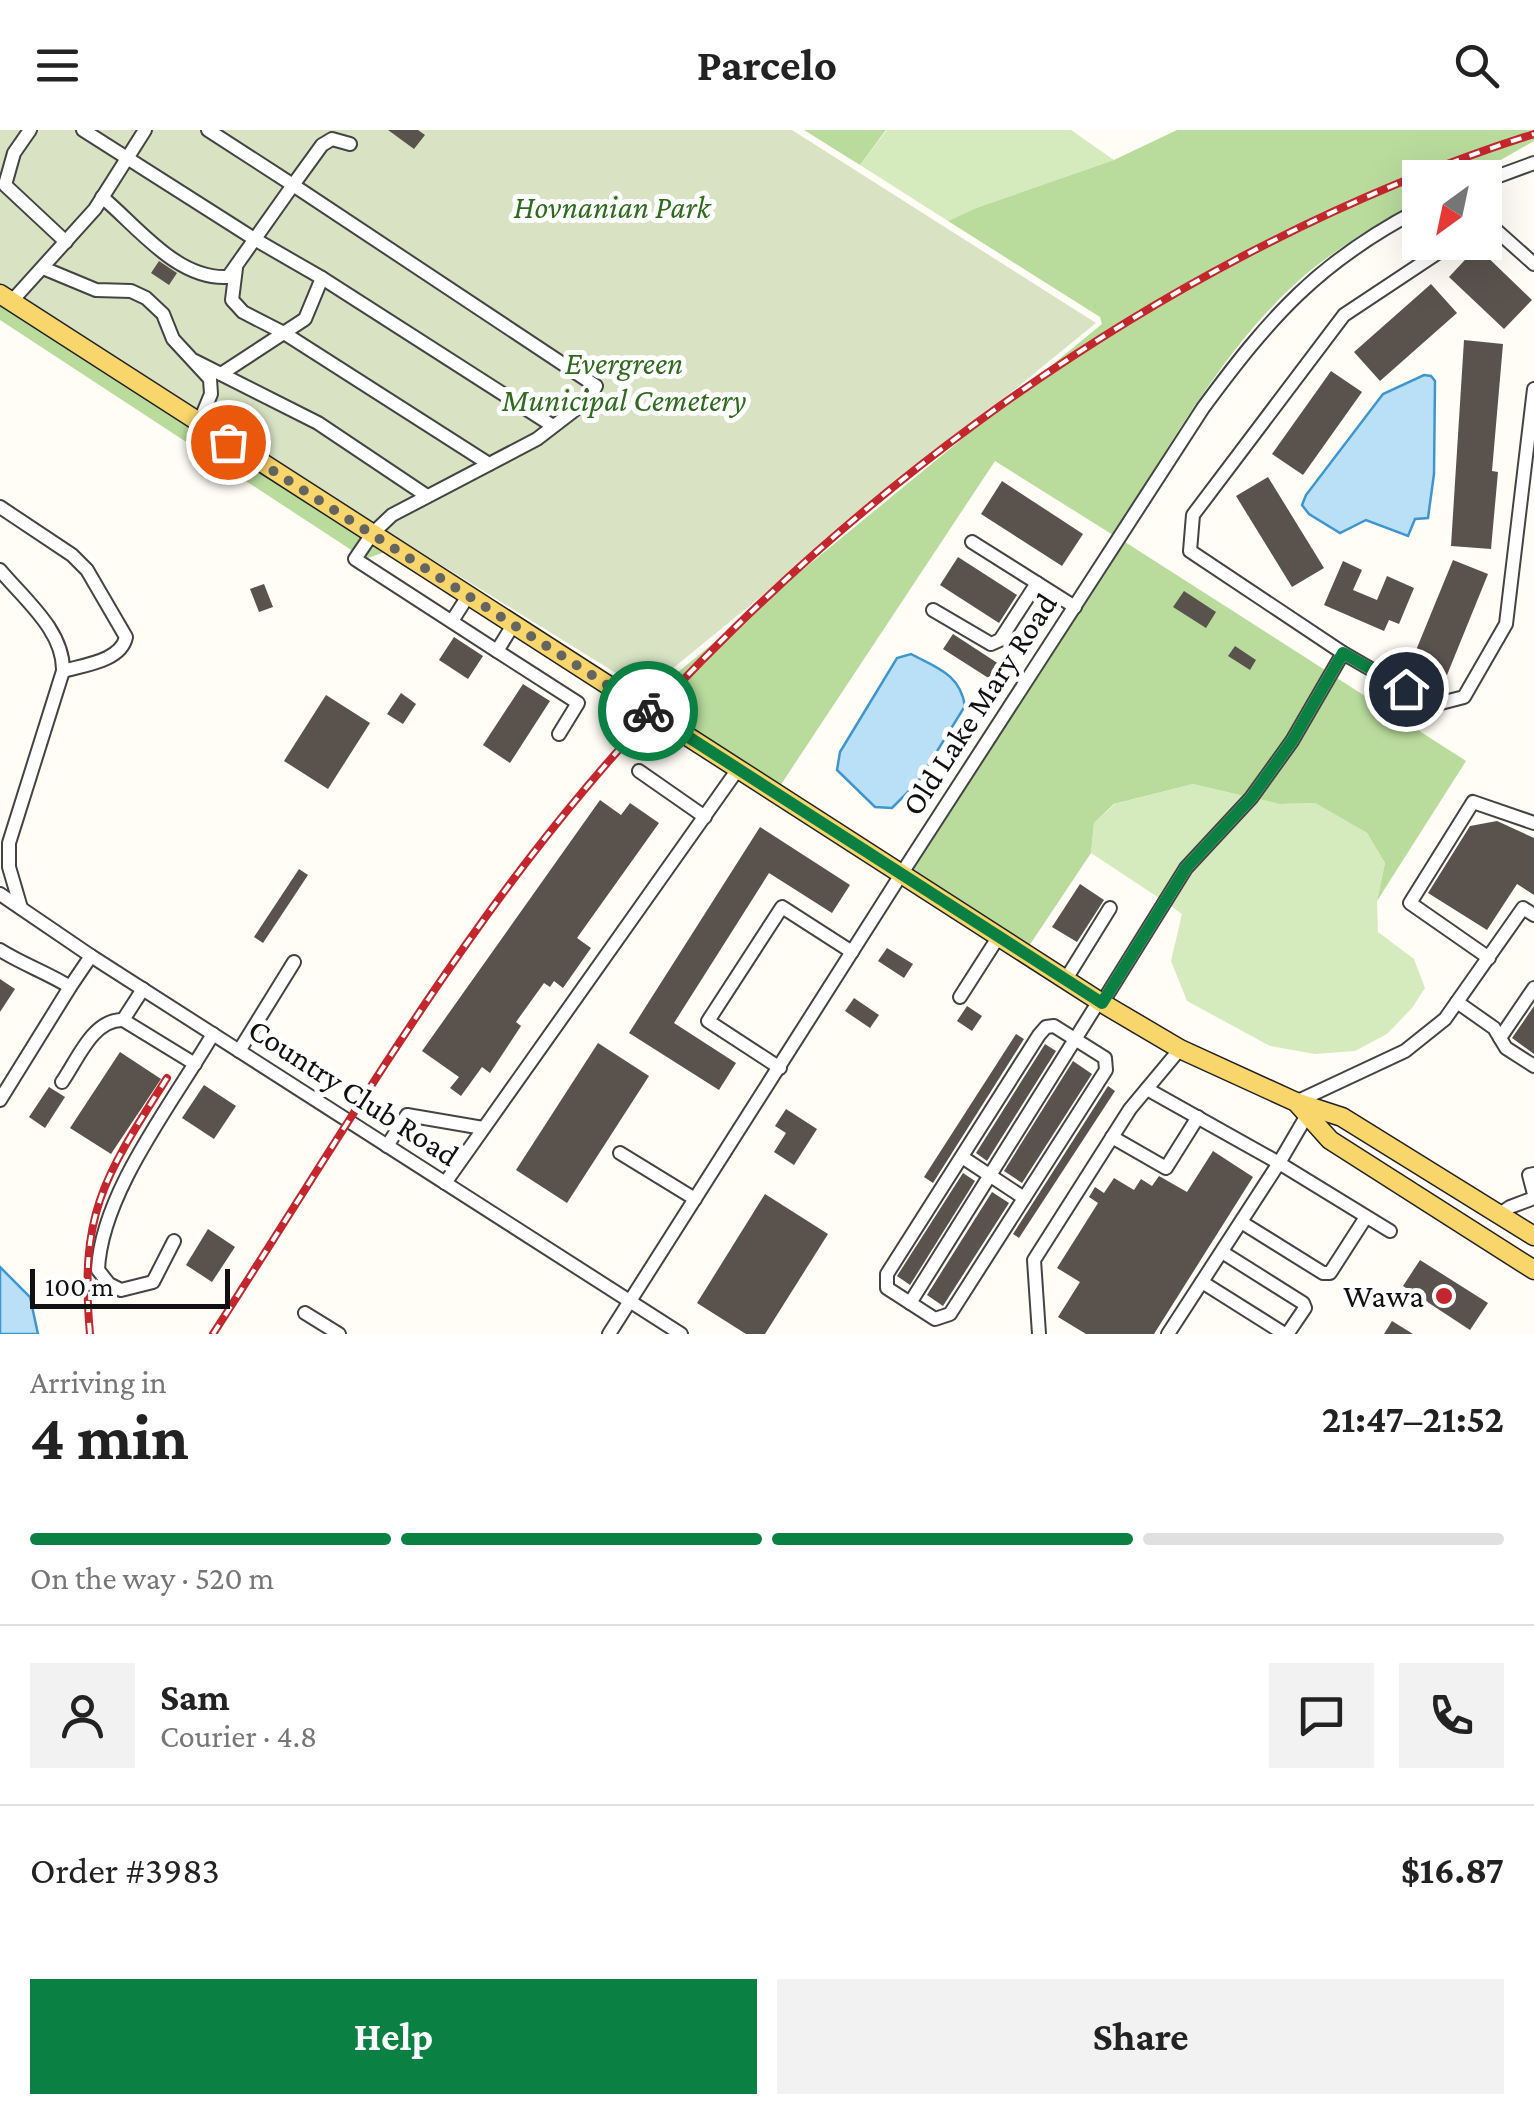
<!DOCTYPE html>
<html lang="en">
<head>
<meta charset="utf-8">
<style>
	:root { --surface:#fff; --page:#f2f2f2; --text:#222; --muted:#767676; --line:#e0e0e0; --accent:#0b8043 }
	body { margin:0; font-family:"Crimson Pro",serif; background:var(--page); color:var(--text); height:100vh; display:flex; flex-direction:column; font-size:38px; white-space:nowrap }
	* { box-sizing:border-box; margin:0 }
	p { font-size:32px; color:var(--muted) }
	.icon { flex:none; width:55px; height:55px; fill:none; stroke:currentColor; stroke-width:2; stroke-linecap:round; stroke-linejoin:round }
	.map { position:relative; height:1204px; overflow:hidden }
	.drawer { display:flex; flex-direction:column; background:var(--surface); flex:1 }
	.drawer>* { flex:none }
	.needle { width:65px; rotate:213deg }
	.buttons { position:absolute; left:1402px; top:30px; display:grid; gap:20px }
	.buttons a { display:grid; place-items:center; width:100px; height:100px; border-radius:0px; background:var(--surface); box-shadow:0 10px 40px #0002; font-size:50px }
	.scale { position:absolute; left:30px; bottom:25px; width:200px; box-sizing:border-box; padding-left:10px; border:5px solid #111; border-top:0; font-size:28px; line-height:35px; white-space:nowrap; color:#111; -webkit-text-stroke:8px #fff; paint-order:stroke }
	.pin { position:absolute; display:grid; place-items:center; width:85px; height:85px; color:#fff; margin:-42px; border:5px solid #fff; border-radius:50%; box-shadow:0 2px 10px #0007 }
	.courier { position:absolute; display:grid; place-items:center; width:100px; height:100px; margin:-50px; border:8px solid #0b8043; border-radius:50%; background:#fff; color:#222; box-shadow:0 2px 12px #0007 }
	.overview em { font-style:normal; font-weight:700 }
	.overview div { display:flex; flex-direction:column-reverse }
	.overview { display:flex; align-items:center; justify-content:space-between; height:170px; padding:0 30px }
	h1 { font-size:65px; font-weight:700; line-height:75px }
	.bar { display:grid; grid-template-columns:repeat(4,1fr); gap:15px 10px; align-content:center; height:120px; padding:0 30px }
	.bar i { height:12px; border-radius:8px; background:var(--line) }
	.bar .on { background:var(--accent) }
	.bar p { grid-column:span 4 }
	.line { display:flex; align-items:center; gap:25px; padding:0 30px; border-top:2px solid var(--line) }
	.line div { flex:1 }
	.round { display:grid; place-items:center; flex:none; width:105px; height:105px; border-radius:0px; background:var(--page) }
	.button { display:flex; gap:20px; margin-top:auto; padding:20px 30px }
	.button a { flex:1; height:115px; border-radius:0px; background:var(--accent); color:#fff; font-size:40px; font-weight:700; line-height:115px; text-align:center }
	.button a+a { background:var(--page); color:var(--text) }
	header { display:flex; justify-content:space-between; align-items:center; height:130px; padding:0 30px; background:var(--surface); font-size:45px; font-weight:700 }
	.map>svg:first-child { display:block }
	.green { fill:#d5ebbd }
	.forest { fill:#b9dc9c }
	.cemetery { fill:#d9e3c4 }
	.water { fill:#b9e0f7; stroke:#3f96cf; stroke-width:2.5 }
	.building { fill:#5a524d }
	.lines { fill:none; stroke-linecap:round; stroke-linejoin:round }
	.minor-casing { stroke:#444; stroke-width:16 }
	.major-casing { stroke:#222; stroke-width:21 }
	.minor { stroke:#fff; stroke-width:12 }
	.major { stroke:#f9d66b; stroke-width:18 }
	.rail-casing { stroke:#c4262e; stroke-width:8 }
	.rail { stroke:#fff; stroke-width:4; stroke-dasharray:11; stroke-linecap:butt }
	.done { stroke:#646461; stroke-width:10; stroke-dasharray:0 18 }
	.route { stroke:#0b8043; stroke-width:12 }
	.poi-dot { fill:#c4262e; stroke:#fff; stroke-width:4 }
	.labels { text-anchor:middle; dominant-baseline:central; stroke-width:10; stroke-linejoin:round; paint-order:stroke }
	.park-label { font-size:32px; font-style:italic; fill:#2f6b1f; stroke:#fff }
	.street-label { font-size:32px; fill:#111; stroke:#fff }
	.poi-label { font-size:32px; fill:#111; stroke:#fff; text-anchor:end }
</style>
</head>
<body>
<header><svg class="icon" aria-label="menu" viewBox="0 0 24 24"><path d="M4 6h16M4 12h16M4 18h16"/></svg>Parcelo<svg class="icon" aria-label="search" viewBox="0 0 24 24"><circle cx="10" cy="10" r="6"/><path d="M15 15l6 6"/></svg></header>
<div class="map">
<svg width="1534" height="1204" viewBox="0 0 1534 1204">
	<rect width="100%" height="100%" fill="#fffdf5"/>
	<g class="green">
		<path d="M887,0H1071L1114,30L976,78L948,91L860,35Z"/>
		<path d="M1193,654L1244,666L1181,733L1159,768L1091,723L1094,693L1115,674Z"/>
		<path d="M1259,669L1279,674L1315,673L1367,703L1385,733L1377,771L1378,802L1414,829L1425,858L1412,878L1387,904L1355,921L1315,924L1270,916L1187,871L1171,831L1182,784L1171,776L1191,743Z"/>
	</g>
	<g class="forest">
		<path d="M804,0H886L860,35Z"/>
		<path d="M1177,0H1534V11L1471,47L1420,48V71C1383,90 1349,111 1316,136C1231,203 1171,315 1113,405L995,331L780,656L644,570L1102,194L1100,187L948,91L976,78L1114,30Z"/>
		<path d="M0,174L385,422L365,429L0,190Z"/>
		<path d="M1125,412L1325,540L1286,607L1244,666L1193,654L1114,674L1094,693L1091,723L1029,816L912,740Z"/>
		<path d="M1337,548L1466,631L1377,771L1385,733L1367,703L1315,673L1279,674L1259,669L1298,615Z"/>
	</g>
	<path class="cemetery" d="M0,0H792L1096,193L645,561L0,162Z"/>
	<g class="water">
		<path d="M1424,245L1431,246L1435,251L1434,344L1428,388L1415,389L1408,406L1366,390L1340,403L1309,384L1302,375L1306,365L1383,264Z"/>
		<path d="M911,524C937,538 960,544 965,576L918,652L892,678L875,677L837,640L840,622L897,528Z"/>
		<path d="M0,1137L30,1167L38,1204H0Z"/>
	</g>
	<g class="building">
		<path d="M388,0H418L425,5L414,19Z"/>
		<path d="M1477,117L1532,170L1504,199L1449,147Z"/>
		<path d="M159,131L177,143L169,155L151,143Z"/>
		<path d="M1431,154L1457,183L1380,251L1354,222Z"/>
		<path d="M1464,210L1503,214L1492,341L1498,342L1491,419L1451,416Z"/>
		<path d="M1331,241L1362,262L1303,345L1272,324Z"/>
		<path d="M1268,347L1324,438L1292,457L1236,366Z"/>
		<path d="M1002,351L1083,404L1062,436L981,384Z"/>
		<path d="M958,427L1017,465L999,493L940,455Z"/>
		<path d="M1453,430L1488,444L1447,545L1412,530Z"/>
		<path d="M1343,431L1362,440L1353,460L1377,470L1387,446L1414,458L1399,494L1389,490L1384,501L1324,475Z"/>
		<path d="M264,454L273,477L259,482L250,459Z"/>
		<path d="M1184,461L1216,482L1206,498L1173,477Z"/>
		<path d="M953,504L999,534L990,549L943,519Z"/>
		<path d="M454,507L483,526L468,549L439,530Z"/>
		<path d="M1235,516L1256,530L1250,540L1228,526Z"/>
		<path d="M523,554L550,571L510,633L483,615Z"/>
		<path d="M401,563L416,574L403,594L387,584Z"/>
		<path d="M326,565L370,593L328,659L284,631Z"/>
		<path d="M600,670L621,685L630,673L659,693L577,808L591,818L563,858L554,851L550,857L544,853L516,892L521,896L490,943L482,937L461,966L450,958L459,947L422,921Z"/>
		<path d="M1497,691L1534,708V765L1517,754L1487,800L1428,763L1470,696Z"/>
		<path d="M760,697L850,755L832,783L769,743L674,893L736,933L719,960L629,903Z"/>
		<path d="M299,739L308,745L263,813L254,807Z"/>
		<path d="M1080,754L1104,770L1077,812L1052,797Z"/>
		<path d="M887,818L913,834L904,848L878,831Z"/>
		<path d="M0,849L15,859L0,882Z"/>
		<path d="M854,868L879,885L870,898L845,881Z"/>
		<path d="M967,876L982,886L972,901L957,891Z"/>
		<path d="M1534,876V924L1512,908Z"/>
		<path d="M1016,904L1024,909L933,1053L924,1047Z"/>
		<path d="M598,913L649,946L567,1073L516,1040Z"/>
		<path d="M1045,914L1056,921L987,1031L976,1023Z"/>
		<path d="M120,922L161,949L111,1024L70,998Z"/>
		<path d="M1073,931L1092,944L1022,1053L1004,1041Z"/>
		<path d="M204,955L236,976L214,1009L182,988Z"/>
		<path d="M1108,956L1115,961L1019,1108L1013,1104Z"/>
		<path d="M49,957L65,967L45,998L29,987Z"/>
		<path d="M786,979L817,999L794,1035L774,1022L786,1003L775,996Z"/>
		<path d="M1213,1021L1253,1047L1154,1204H1086L1058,1187L1080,1152L1057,1138L1098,1073L1089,1067L1095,1057L1104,1063L1114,1048L1134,1060L1141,1049L1152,1056L1159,1046L1187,1062Z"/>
		<path d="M963,1043L975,1051L910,1155L897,1146Z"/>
		<path d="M992,1062L1009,1073L943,1176L927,1165Z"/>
		<path d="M765,1064L828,1104L765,1204H746L697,1173Z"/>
		<path d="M208,1099L235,1117L212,1152L186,1135Z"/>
		<path d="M1420,1130L1488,1173L1470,1200L1403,1156Z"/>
		<path d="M1392,1191L1413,1204H1384Z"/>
	</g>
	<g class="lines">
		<defs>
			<g id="minor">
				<path d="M30,0L14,23L5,55L66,112"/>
				<path d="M83,0L256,110L322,148L305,189L221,244"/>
				<path d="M208,0L293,55L322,15L332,9L350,14"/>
				<path d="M1485,51L1534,33"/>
				<path d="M102,67C138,97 177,150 228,147L293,55L596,256L589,269L537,309L392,385L372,404L355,429L497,521"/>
				<path d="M1485,104L1497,101L1534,134"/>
				<path d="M1454,112L1344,185L1193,385L1190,421L1343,523L1433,575L1464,567L1506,494L1534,259"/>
				<path d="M43,138L96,160L131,161L146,168L163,184L173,209L210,249L211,264L199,293"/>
				<path d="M236,138L232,170L243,182L284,203L489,334"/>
				<path d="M322,148L553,296"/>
				<path d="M11,172L95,79L145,0"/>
				<path d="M195,231L318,293L427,366"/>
				<path d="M0,377L72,425L87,440L126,507C121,531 84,535 63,541"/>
				<path d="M972,412L1075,477"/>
				<path d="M0,440C25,470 64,501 63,541L9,713V737L21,778"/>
				<path d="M933,480L991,514L1000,510L1037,453"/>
				<path d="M452,491L468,466"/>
				<path d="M513,495L497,521L578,573L559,604"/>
				<path d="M639,641L705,687"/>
				<path d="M0,764L91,826L681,1204"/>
				<path d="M0,820C24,835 48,843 70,857L91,826"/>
				<path d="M1489,828L1410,773L1473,672L1534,693"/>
				<path d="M1066,849L1110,778"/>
				<path d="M143,859L123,890L195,934"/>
				<path d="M960,867L999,806"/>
				<path d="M1457,872L1494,898L1506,918L1534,936"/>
				<path d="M1102,873L1186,738L1251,668L1292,611L1343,523"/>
				<path d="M1054,896L1105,928L1106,940L950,1184L935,1189L887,1158V1144L1039,905L1046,897Z"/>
				<path d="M1500,908L1534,858"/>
				<path d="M239,921L294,832"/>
				<path d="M780,938L708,891L782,777L852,822"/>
				<path d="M62,952C78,929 93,889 123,890"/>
				<path d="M1147,959L1279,1033L1310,980"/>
				<path d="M0,970L70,857"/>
				<path d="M1296,972L1405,921L1445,889L1523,778L1534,785"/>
				<path d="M1112,1007L1166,1038L1198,987"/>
				<path d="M387,1016L407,985L483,998"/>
				<path d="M620,1023L695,1069"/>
				<path d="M962,1027L1024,1068"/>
				<path d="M1534,1044L1529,1045L1534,1064"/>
				<path d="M445,1053L738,639"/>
				<path d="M1500,1084L1510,1077L1534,1068"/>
				<path d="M1241,1092L1323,1143H1330L1366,1087"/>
				<path d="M174,1111L153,1152L121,1160L109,1154L98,1140C101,1063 174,971 213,904"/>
				<path d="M1202,1152L1283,1203H1288L1305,1178L1303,1173L1222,1122"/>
				<path d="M910,1173L1099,871"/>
				<path d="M305,1183L339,1204"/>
				<path d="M609,1204L902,743L1203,278C1270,187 1318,132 1420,79"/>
				<path d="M1039,1204L1034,1130L1130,979L1180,919"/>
				<path d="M1168,1204L1279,1033L1390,1101"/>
			</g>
			<g id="major">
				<path d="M0,164L1102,873L1180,919L1296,972L1330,1010L1534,1140"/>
				<path d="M1296,972L1342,987L1534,1106"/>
			</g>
		</defs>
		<use href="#minor" class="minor-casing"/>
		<use href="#major" class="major-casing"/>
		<use href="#minor" class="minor"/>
		<use href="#major" class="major"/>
		<defs>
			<g id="rail">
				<path d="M90,1204C79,1083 104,1047 167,948"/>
				<path d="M213,1204C316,1045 413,880 528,730C776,407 1144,127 1534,4"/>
			</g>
		</defs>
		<use href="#rail" class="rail-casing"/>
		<use href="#rail" class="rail"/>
	</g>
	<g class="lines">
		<path class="done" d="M228,312L648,581"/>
		<path class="route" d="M648,581L1102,873L1186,738L1251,668L1292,611L1343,523L1406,559"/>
	</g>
	<circle class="poi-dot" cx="1444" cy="1166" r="10"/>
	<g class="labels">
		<g class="park-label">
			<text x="612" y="77">Hovnanian Park</text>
			<text x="624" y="233">Evergreen<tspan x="624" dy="37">Municipal Cemetery</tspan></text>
		</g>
		<g class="street-label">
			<text transform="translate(979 574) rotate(-57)">Old Lake Mary Road</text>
			<text transform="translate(354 962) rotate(33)">Country Club Road</text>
		</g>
		<g class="poi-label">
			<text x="1424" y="1166">Wawa</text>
		</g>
	</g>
</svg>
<div class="buttons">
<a><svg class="needle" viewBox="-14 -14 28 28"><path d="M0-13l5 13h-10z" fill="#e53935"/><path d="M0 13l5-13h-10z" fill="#767676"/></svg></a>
</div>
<div class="scale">100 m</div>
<div class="pin" style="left:228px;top:312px;background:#ea580c"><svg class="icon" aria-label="bag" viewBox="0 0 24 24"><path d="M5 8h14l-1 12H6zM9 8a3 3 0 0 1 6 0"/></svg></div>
<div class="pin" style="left:1406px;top:559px;background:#1f2937"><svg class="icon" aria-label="home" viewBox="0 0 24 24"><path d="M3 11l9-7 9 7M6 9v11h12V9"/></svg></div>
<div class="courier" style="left:648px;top:581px"><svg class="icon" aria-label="bike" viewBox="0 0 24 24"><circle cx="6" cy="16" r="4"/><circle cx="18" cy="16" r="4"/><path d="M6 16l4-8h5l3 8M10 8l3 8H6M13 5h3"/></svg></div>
</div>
<section class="drawer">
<div class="overview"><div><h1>4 min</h1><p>Arriving in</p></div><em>21:47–21:52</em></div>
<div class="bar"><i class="on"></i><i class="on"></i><i class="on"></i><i></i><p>On the way · 520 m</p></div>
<div class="line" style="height:180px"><a class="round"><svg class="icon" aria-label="person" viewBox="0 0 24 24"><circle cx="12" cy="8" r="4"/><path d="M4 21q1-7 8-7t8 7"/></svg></a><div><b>Sam</b><p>Courier · 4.8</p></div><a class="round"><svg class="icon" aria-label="chat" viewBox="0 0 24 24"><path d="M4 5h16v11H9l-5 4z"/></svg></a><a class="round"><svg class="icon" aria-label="phone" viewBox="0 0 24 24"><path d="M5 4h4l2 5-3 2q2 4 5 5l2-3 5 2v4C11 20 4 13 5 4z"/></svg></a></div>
<div class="line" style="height:130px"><div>Order #3983</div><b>$16.87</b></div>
<div class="button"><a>Help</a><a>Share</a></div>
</section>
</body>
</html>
